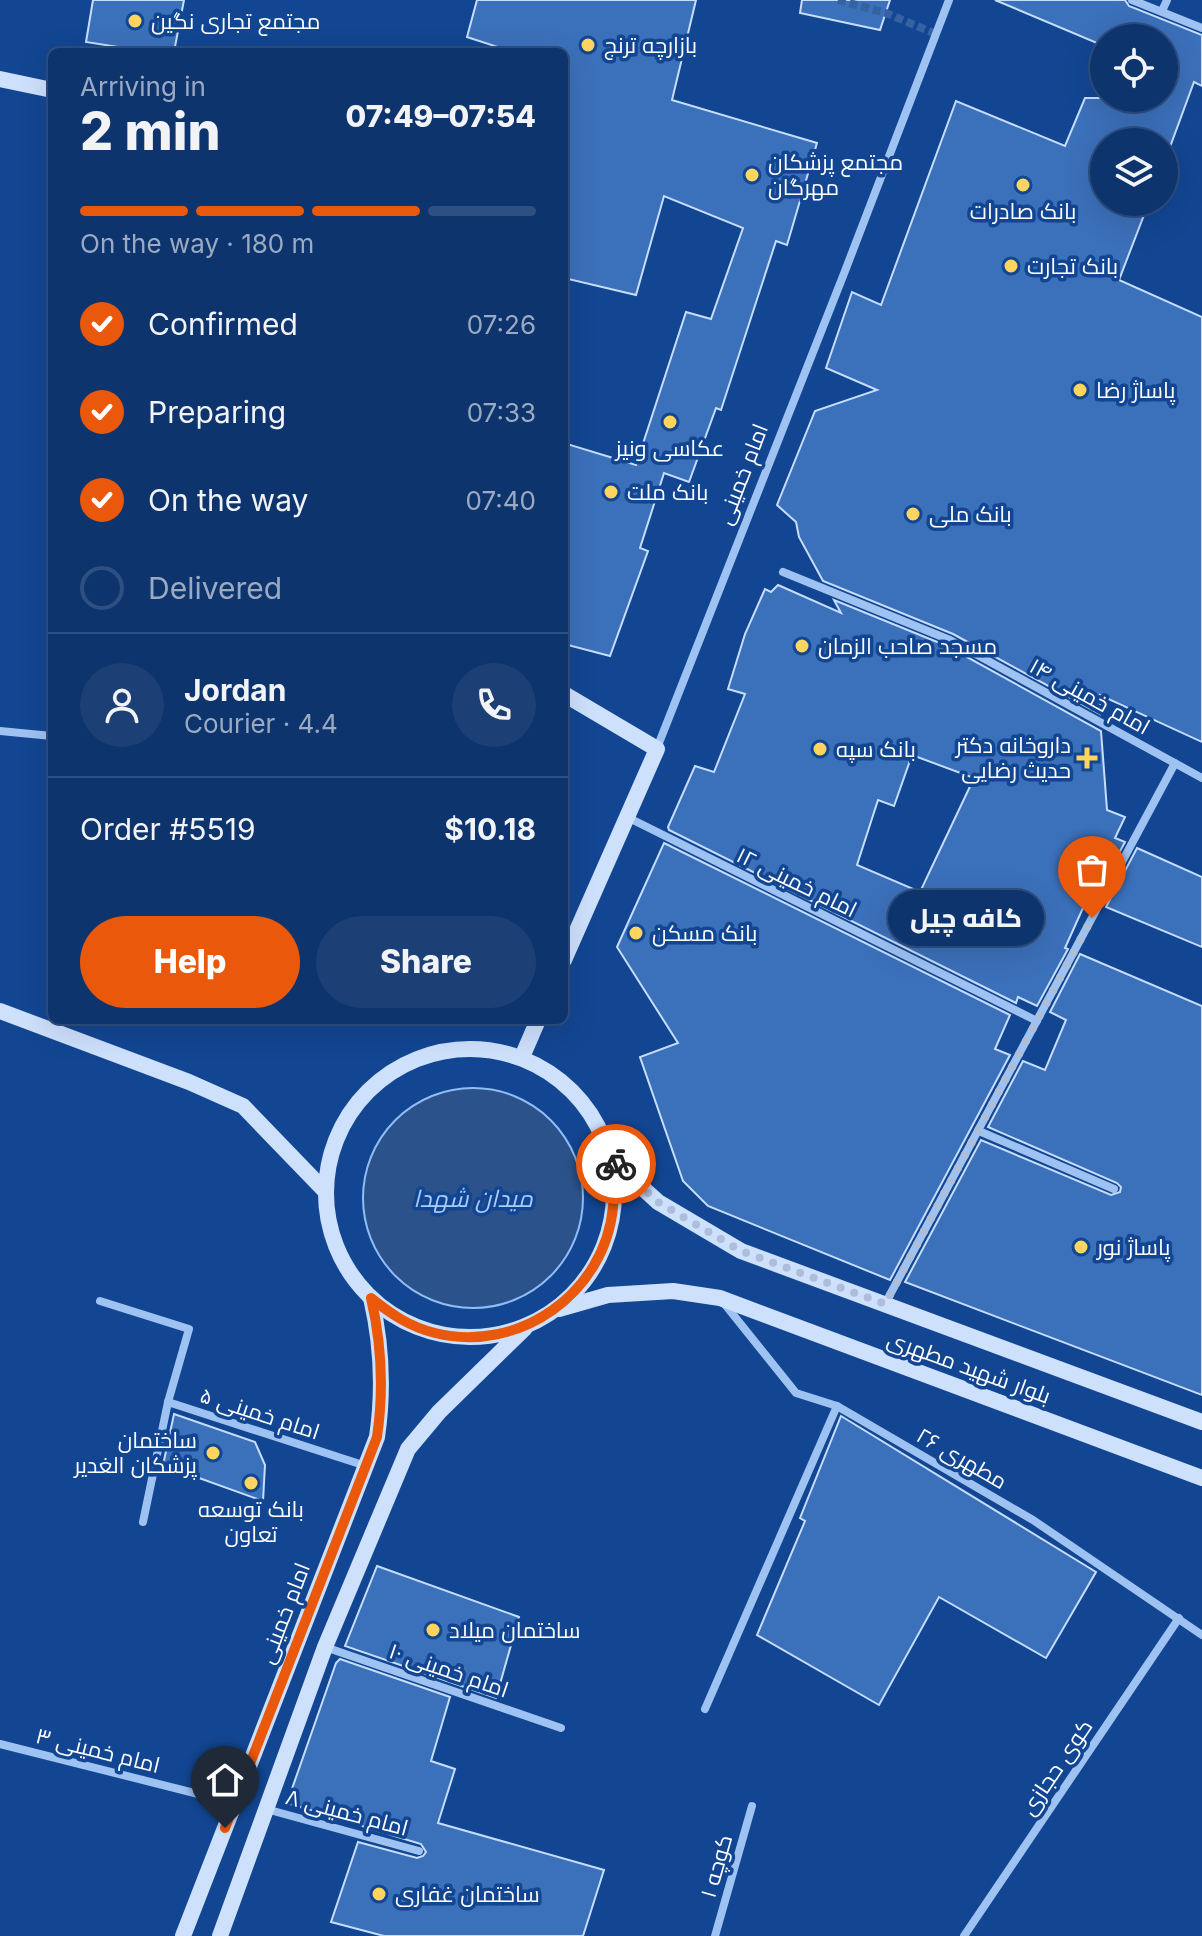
<!DOCTYPE html>
<html lang="en">
<head>
<meta charset="utf-8">
<style>
	:root { --surface:#0e346e; --page:#1c3f76; --text:#f1f3f6; --muted:#9baac2; --line:#2e4f81; --accent:#ea580c }
	body { margin:0; font-family:Inter,Cairo,sans-serif; background:var(--page); color:var(--text); height:100vh; display:flex; flex-direction:column; font-size:30px; white-space:nowrap }
	* { box-sizing:border-box; margin:0 }
	p { font-size:26px; color:var(--muted) }
	.icon { flex:none; width:44px; height:44px; fill:none; stroke:currentColor; stroke-width:2; stroke-linecap:round; stroke-linejoin:round }
	.map { position:relative; flex:1; overflow:hidden }
	.details { position:absolute; left:48px; top:48px; width:520px; height:976px; display:flex; flex-direction:column; background:var(--surface); border-radius:12px; box-shadow:0 8px 32px #0002,0 0 0 2px var(--line) }
	.details>* { flex:none }
	.fabs { position:absolute; left:1090px; top:24px; display:grid; gap:16px }
	.fabs a { display:grid; place-items:center; width:88px; height:88px; border-radius:50%; background:var(--surface); box-shadow:0 8px 32px #0002,0 0 0 2px var(--line); font-size:40px }
	.pin { position:absolute; display:grid; place-items:center; width:68px; height:68px; color:#fff; margin:-82px -34px; border-radius:50% 50% 50% 0; rotate:-45deg; box-shadow:0 0 8px #0007 }
	.pin .icon { rotate:45deg }
	.courier { position:absolute; display:grid; place-items:center; width:80px; height:80px; margin:-40px; border:6px solid #ea580c; border-radius:50%; background:#fff; color:#222; box-shadow:0 2px 10px #0007 }
	.bubble { position:absolute; height:56px; border-radius:28px; background:var(--surface); box-shadow:0 8px 32px #0002,0 0 0 2px var(--line); font-size:26px; font-weight:800; line-height:56px; text-align:center }
	.head em { font-style:normal; font-weight:800 }
	.head div { display:flex; flex-direction:column-reverse }
	.head { display:flex; align-items:center; justify-content:space-between; height:136px; padding:0 32px }
	h1 { font-size:52px; font-weight:800; line-height:60px }
	.bar { display:grid; grid-template-columns:repeat(4,1fr); gap:12px 8px; align-content:center; height:96px; padding:0 32px }
	.bar i { height:10px; border-radius:6px; background:var(--line) }
	.bar .active { background:var(--accent) }
	.bar p { grid-column:span 4 }
	.line { display:flex; align-items:center; gap:20px; padding:0 32px; border-top:2px solid var(--line) }
	.line div { flex:1 }
	.round { display:grid; place-items:center; flex:none; width:84px; height:84px; border-radius:42px; background:var(--page) }
	ol { padding:0 32px; list-style:none }
	li { display:flex; align-items:center; gap:24px; height:88px }
	li p { margin-inline-start:auto }
	li .icon { padding:8px; border-radius:50%; background:var(--accent); color:#fff; stroke-width:4 }
	li:last-child { color:var(--muted) }
	li i { width:44px; height:44px; border:4px solid var(--line); border-radius:50% }
	.action { display:flex; gap:16px; margin-top:auto; padding:16px 32px }
	.action a { flex:1; height:92px; border-radius:48px; background:var(--accent); color:#fff; font-size:32px; font-weight:800; line-height:92px; text-align:center }
	.action a+a { background:var(--page); color:var(--text) }
	.map>svg:first-child { display:block }
	.water { fill:#2b528a; stroke:#90bdf6; stroke-width:2 }
	.building { fill:#3b70ba; stroke:#c6ddfd; stroke-width:2; fill-rule:evenodd }
	.lines { fill:none; stroke-linecap:round; stroke-linejoin:round }
	.street-tunnel { stroke:#3662a2; stroke-width:8; stroke-dasharray:8 4; stroke-linecap:butt }
	.street { stroke:#9ec2f2; stroke-width:8 }
	.secondary { stroke:#cde0fc; stroke-width:16 }
	.done { stroke:#acbed9; stroke-width:8; stroke-dasharray:0 14.4 }
	.route { stroke:#ea580c; stroke-width:10 }
	.poi-dot { fill:#ffd560; stroke:#124692; stroke-width:3 }
	.labels { text-anchor:middle; dominant-baseline:central; stroke-width:7; stroke-linejoin:round; paint-order:stroke }
	.poi-label { font-size:22px; fill:#fff; stroke:#124692; text-anchor:start }
	.street-label { font-size:22px; fill:#fff; stroke:#124692 }
	.water-label { font-size:24px; font-style:italic; fill:#abccf9; stroke:#124692 }
</style>
</head>
<body>
<div class="map">
<svg width="1202" height="1936" viewBox="0 0 1202 1936">
	<rect width="100%" height="100%" fill="#124692"/>
	<circle class="water" cx="473" cy="1198" r="110"/>
	<g class="building">
		<path d="M93,0H184L174,52H150L86,42Z"/>
		<path d="M477,0H696L672,100L817,143L787,245L776,241L721,410L716,408L689,482L664,473L640,548L648,551L610,656L564,644V443L636,465L686,312L711,319L743,228L664,196L636,295L564,278V52H513L467,37Z"/>
		<path d="M802,0H890L880,30L800,13Z"/>
		<path d="M995,0H1125L1129,6L1202,35V86L1194,82L1167,155L1164,154V142H1104V202H1149L1119,280L1202,317V742L1100,695V714L953,634L823,581L799,537L796,522L777,505L815,411L877,390L826,368L852,292L881,305L956,101L1065,146L1085,98H1164V38H1104V46Z"/>
		<path d="M778,585L841,613L834,600L947,646L1101,731L1107,810L1125,817L1115,838L1125,842L1093,901L1087,899L1065,948L1068,949L1037,1006L1018,997L1016,1003L669,830L668,827L695,766L714,772L745,694L728,689L745,634L765,589L771,592ZM912,755L974,778L920,892L857,865L878,800L894,806Z"/>
		<path d="M664,843L1010,1015L995,1049L1010,1055L890,1280L708,1206L683,1181L640,1057L678,1043L617,947Z"/>
		<path d="M1137,848L1202,877V947L1106,907Z"/>
		<path d="M1080,954L1202,1006V1395L905,1282L981,1140L1111,1195L1120,1192L1121,1187L1117,1183L988,1127L1023,1061L1045,1070L1066,1020L1050,1012Z"/>
		<path d="M174,1414L255,1442L265,1465L263,1501L163,1465Z"/>
		<path d="M841,1416L1096,1572L1046,1658L939,1597L879,1705L757,1635L805,1521L800,1518Z"/>
		<path d="M377,1566L519,1617L496,1698L345,1646Z"/>
		<path d="M340,1659L450,1697L431,1761L455,1769L438,1823L604,1870L583,1936H384L331,1922L358,1842L417,1858L423,1856L426,1852L421,1844L287,1803L336,1663Z"/>
	</g>
	<g class="lines">
		<path class="street-tunnel" d="M838,0L886,13L936,34"/>
		<g class="street">
			<path d="M1132,0L1202,28"/>
			<path d="M1162,11L1167,0"/>
			<path d="M783,572L950,640L1202,778"/>
			<path d="M0,731L52,736"/>
			<path d="M657,748L845,271L949,0"/>
			<path d="M627,817L1037,1021"/>
			<path d="M979,1131L1114,1189"/>
			<path d="M100,1301L189,1329L168,1402"/>
			<path d="M723,1302L796,1393L837,1406L1033,1520L1202,1635"/>
			<path d="M885,1304L1175,763"/>
			<path d="M143,1522L168,1402L366,1466"/>
			<path d="M325,1647L561,1728"/>
			<path d="M705,1709L837,1406"/>
			<path d="M0,1744L234,1803"/>
			<path d="M266,1809L419,1851"/>
			<path d="M715,1936L752,1806"/>
			<path d="M964,1936L1179,1618"/>
		</g>
		<g class="secondary">
			<path d="M0,79L52,90"/>
			<path d="M564,694L657,749L564,960"/>
			<path d="M0,1011L189,1082L243,1106L325,1191"/>
			<circle cx="470" cy="1193" r="144"/>
			<path d="M522,1057L538,1020"/>
			<path d="M610,1158L658,1202L741,1251L1202,1422"/>
			<path d="M559,1309L608,1295L673,1291L720,1298L1202,1478"/>
			<path d="M183,1936L377,1437C384,1389 382,1345 371,1298"/>
			<path d="M220,1936L325,1647L408,1449L439,1412L525,1328"/>
		</g>
	</g>
	<g class="lines">
		<path class="done" d="M616,1164L658,1202L741,1251L885,1304L1092,918"/>
		<path class="route" d="M225,1828L377,1437C384,1389 382,1345 371,1298C391,1314 410,1327 435,1333C519,1354 605,1293 613,1207C615,1191 613,1175 610,1158L616,1164"/>
	</g>
	<g class="poi-dot">
		<circle cx="135" cy="21" r="8"/>
		<circle cx="588" cy="45" r="8"/>
		<circle cx="752" cy="175" r="8"/>
		<circle cx="1023" cy="185" r="8"/>
		<circle cx="1011" cy="266" r="8"/>
		<circle cx="1080" cy="390" r="8"/>
		<circle cx="670" cy="422" r="8"/>
		<circle cx="611" cy="492" r="8"/>
		<circle cx="913" cy="514" r="8"/>
		<circle cx="802" cy="646" r="8"/>
		<circle cx="820" cy="749" r="8"/>
		<path d="M1083 746h8v8h8v8h-8v8h-8v-8h-8v-8h8z"/>
		<circle cx="636" cy="933" r="8"/>
		<circle cx="1081" cy="1247" r="8"/>
		<circle cx="213" cy="1453" r="8"/>
		<circle cx="251" cy="1483" r="8"/>
		<circle cx="433" cy="1630" r="8"/>
		<circle cx="379" cy="1894" r="8"/>
	</g>
	<g class="labels">
		<g class="poi-label">
			<text x="151" y="21">مجتمع تجاری نگین</text>
			<text x="604" y="45">بازارچه ترنج</text>
			<text x="768" y="162">مجتمع پزشكان<tspan x="768" dy="25">مهرگان</tspan></text>
			<text x="1023" y="211" text-anchor="middle">بانک صادرات</text>
			<text x="1027" y="266">بانک تجارت</text>
			<text x="1096" y="390">پاساژ رضا</text>
			<text x="670" y="448" text-anchor="middle">عکاسی ونیز</text>
			<text x="627" y="492">بانک ملت</text>
			<text x="929" y="514">بانک ملی</text>
			<text x="818" y="646">مسجد صاحب الزمان</text>
			<text x="1071" y="745" text-anchor="end">داروخانه دکتر<tspan x="1071" dy="25">حدیث رضایی</tspan></text>
			<text x="836" y="749">بانک سپه</text>
			<text x="652" y="933">بانک مسکن</text>
			<text x="1097" y="1247">پاساژ نور</text>
			<text x="197" y="1440" text-anchor="end">ساختمان<tspan x="197" dy="25">پزشکان الغدیر</tspan></text>
			<text x="251" y="1509" text-anchor="middle">بانک توسعه<tspan x="251" dy="25">تعاون</tspan></text>
			<text x="449" y="1630">ساختمان میلاد</text>
			<text x="395" y="1894">ساختمان غفاری</text>
		</g>
		<g class="street-label">
			<text transform="translate(742 474) rotate(-69)">امام خمینی</text>
			<text transform="translate(1090 696) rotate(29)">امام خمینی ۱۴</text>
			<text transform="translate(797 882) rotate(26)">امام خمینی ۱۲</text>
			<text transform="translate(969 1367) rotate(20)">بلوار شهید مطهری</text>
			<text transform="translate(260 1413) rotate(18)">امام خمینی ۵</text>
			<text transform="translate(962 1458) rotate(30)">مطهری ۲۶</text>
			<text transform="translate(284 1613) rotate(-69)">امام خمینی</text>
			<text transform="translate(449 1670) rotate(19)">امام خمینی ۱۰</text>
			<text transform="translate(98 1750) rotate(14)">امام خمینی ۳</text>
			<text transform="translate(1056 1767) rotate(-56)">کوی حجازی</text>
			<text transform="translate(347 1812) rotate(15)">امام خمینی ۸</text>
			<text transform="translate(716 1866) rotate(-74)">کوچه ۱</text>
		</g>
		<g class="water-label">
			<text x="473" y="1198">میدان شهدا</text>
		</g>
	</g>
</svg>
<div class="fabs">
<a><svg class="icon" aria-label="locate" viewBox="0 0 24 24"><circle cx="12" cy="12" r="6"/><path d="M12 2v4M12 18v4M2 12h4M18 12h4"/></svg></a>
<a><svg class="icon" aria-label="layers" viewBox="0 0 24 24"><path d="M12 4l9 5-9 5-9-5zM3 14l9 5 9-5"/></svg></a>
</div>
<div class="pin" style="left:1092px;top:918px;background:#ea580c"><svg class="icon" aria-label="bag" viewBox="0 0 24 24"><path d="M5 8h14l-1 12H6zM9 8a3 3 0 0 1 6 0"/></svg></div>
<div class="pin" style="left:225px;top:1828px;background:#1f2937"><svg class="icon" aria-label="home" viewBox="0 0 24 24"><path d="M3 11l9-7 9 7M6 9v11h12V9"/></svg></div>
<div class="courier" style="left:616px;top:1164px"><svg class="icon" aria-label="bike" viewBox="0 0 24 24"><circle cx="6" cy="16" r="4"/><circle cx="18" cy="16" r="4"/><path d="M6 16l4-8h5l3 8M10 8l3 8H6M13 5h3"/></svg></div>
<div class="bubble" style="left:888px;top:890px;width:156px">کافه چیل</div>
<section class="details">
<div class="head"><div><h1>2 min</h1><p>Arriving in</p></div><em>07:49–07:54</em></div>
<div class="bar"><i class="active"></i><i class="active"></i><i class="active"></i><i></i><p>On the way · 180 m</p></div>
<ol>
<li><svg class="icon" aria-label="check" viewBox="0 0 24 24"><path d="M5 12l5 5 9-10"/></svg>Confirmed<p>07:26</p></li>
<li><svg class="icon" aria-label="check" viewBox="0 0 24 24"><path d="M5 12l5 5 9-10"/></svg>Preparing<p>07:33</p></li>
<li><svg class="icon" aria-label="check" viewBox="0 0 24 24"><path d="M5 12l5 5 9-10"/></svg>On the way<p>07:40</p></li>
<li><i></i>Delivered</li>
</ol>
<div class="line" style="height:144px"><a class="round"><svg class="icon" aria-label="person" viewBox="0 0 24 24"><circle cx="12" cy="8" r="4"/><path d="M4 21q1-7 8-7t8 7"/></svg></a><div><b>Jordan</b><p>Courier · 4.4</p></div><a class="round"><svg class="icon" aria-label="phone" viewBox="0 0 24 24"><path d="M5 4h4l2 5-3 2q2 4 5 5l2-3 5 2v4C11 20 4 13 5 4z"/></svg></a></div>
<div class="line" style="height:104px"><div>Order #5519</div><b>$10.18</b></div>
<div class="action"><a>Help</a><a>Share</a></div>
</section>
</div>
</body>
</html>
